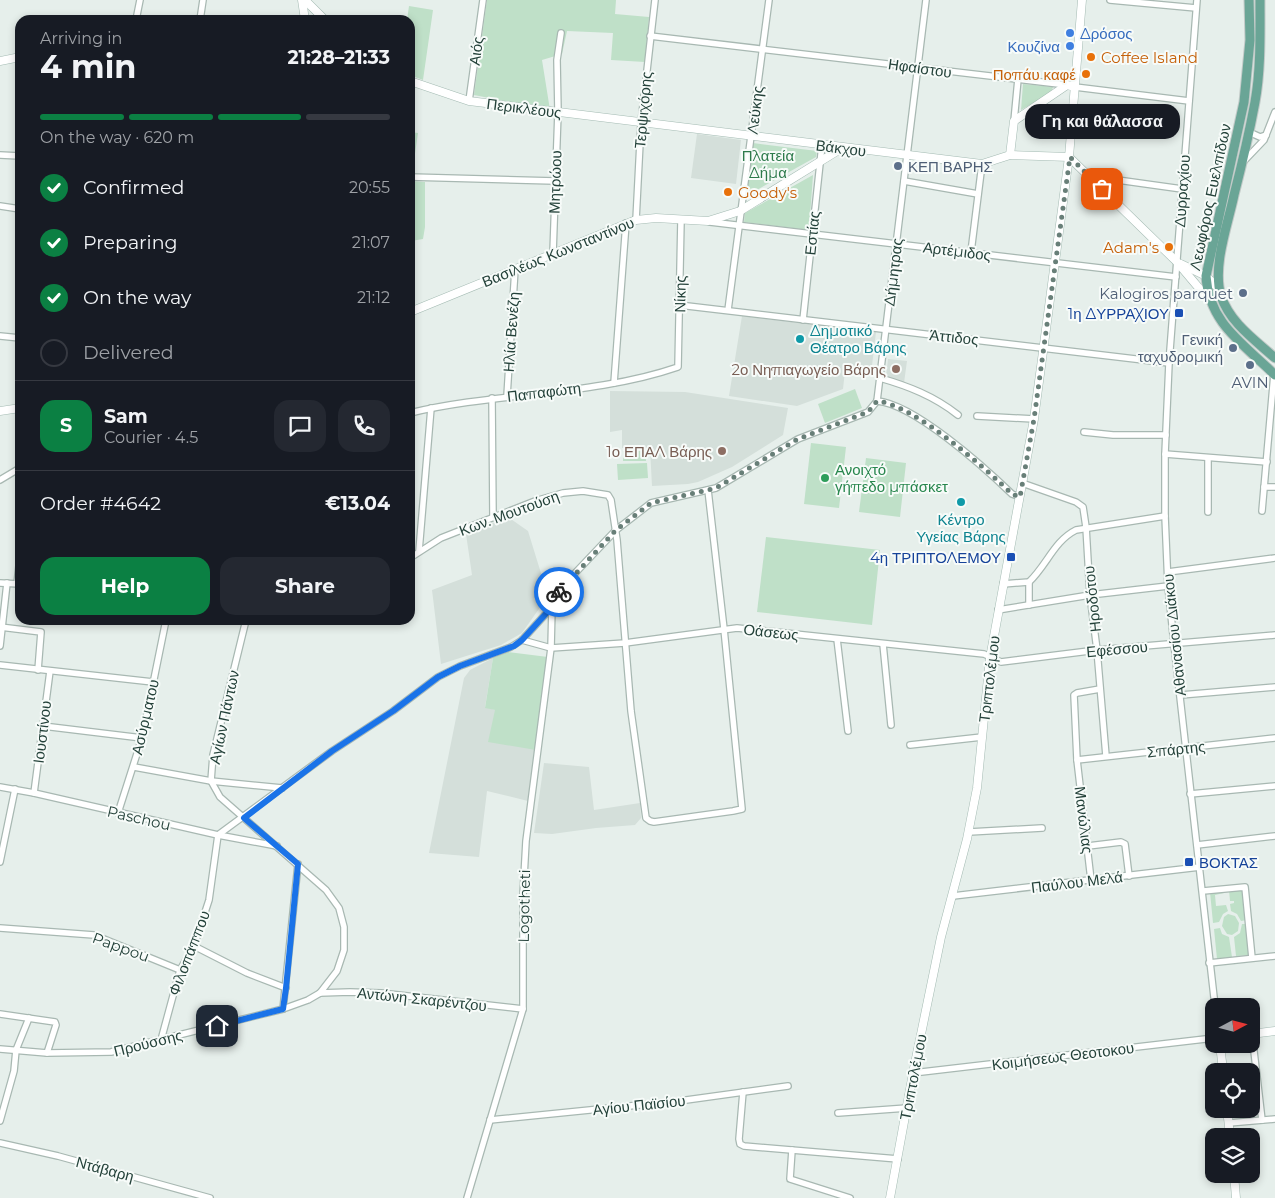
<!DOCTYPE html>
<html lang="en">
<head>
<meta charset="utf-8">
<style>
	:root { --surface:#171b24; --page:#242831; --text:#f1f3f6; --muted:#9ea1a6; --line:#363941; --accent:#0b8043 }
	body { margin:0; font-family:Montserrat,sans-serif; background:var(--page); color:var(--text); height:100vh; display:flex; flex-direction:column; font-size:19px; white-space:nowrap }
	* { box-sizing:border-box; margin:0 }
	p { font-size:16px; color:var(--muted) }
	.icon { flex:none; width:28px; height:28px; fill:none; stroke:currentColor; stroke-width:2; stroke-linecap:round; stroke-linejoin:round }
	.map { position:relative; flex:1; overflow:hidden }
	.side { position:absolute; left:15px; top:15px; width:400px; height:610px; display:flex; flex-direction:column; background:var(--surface); border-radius:15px; box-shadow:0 2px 8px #0003 }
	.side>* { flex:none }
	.needle { width:32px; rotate:83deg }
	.tools { position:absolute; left:1205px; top:998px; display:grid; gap:10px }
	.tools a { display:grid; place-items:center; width:55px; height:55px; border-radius:10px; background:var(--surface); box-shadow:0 2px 8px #0003; font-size:25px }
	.pin { position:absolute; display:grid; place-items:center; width:42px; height:42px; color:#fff; margin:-21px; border-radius:10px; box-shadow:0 2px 8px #0006 }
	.courier { position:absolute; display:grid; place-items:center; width:50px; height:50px; margin:-25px; border:4px solid #1a73e8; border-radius:50%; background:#fff; color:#222; box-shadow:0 1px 6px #0007 }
	.bubble { position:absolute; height:35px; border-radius:15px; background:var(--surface); box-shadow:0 2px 8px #0003; font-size:16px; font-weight:700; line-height:35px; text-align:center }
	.overview em { font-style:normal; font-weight:700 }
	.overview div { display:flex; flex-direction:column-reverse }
	.overview { display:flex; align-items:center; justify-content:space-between; height:85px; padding:0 25px }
	h1 { font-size:32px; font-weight:700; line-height:38px }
	.bar { display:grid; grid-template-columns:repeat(4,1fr); gap:8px 5px; align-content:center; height:60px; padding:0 25px }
	.bar i { height:6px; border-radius:4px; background:var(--line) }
	.bar .current { background:var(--accent) }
	.bar p { grid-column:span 4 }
	.line { display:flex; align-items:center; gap:12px; padding:0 25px; border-top:1px solid var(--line) }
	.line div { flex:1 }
	.round { display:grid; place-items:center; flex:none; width:52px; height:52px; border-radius:15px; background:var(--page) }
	ol { padding:0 25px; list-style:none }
	li { display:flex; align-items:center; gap:15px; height:55px }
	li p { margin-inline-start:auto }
	li .icon { padding:5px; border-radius:50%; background:var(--accent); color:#fff; stroke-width:4 }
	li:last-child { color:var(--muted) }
	li i { width:28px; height:28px; border:2px solid var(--line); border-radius:50% }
	.cta { display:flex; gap:10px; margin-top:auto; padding:10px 25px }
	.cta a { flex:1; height:58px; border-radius:15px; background:var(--accent); color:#fff; font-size:20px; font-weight:700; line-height:58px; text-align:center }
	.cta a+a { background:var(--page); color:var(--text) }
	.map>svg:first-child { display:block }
	.built { fill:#d4dfda }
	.green { fill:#bfe0c8 }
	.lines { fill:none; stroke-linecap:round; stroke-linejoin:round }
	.street-casing { stroke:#a8b8b2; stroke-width:8 }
	.secondary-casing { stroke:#a4bbb3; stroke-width:9 }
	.primary-casing { stroke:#c2cac8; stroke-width:11 }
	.street { stroke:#fff; stroke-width:5.5 }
	.secondary { stroke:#fff; stroke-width:8 }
	.primary { stroke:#6aa596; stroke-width:9 }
	.done { stroke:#687f78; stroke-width:5; stroke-dasharray:0 9 }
	.route { stroke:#1a73e8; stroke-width:6 }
	.shop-dot { fill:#3f7fe0; stroke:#f7fbf9; stroke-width:2 }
	.food-dot { fill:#e8710a; stroke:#f7fbf9; stroke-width:2 }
	.service-dot { fill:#5c6f8a; stroke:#f7fbf9; stroke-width:2 }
	.transit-dot { fill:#1a4fb4; stroke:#f7fbf9; stroke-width:2 }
	.culture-dot { fill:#0f9aa8; stroke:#f7fbf9; stroke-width:2 }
	.education-dot { fill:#8d6e63; stroke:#f7fbf9; stroke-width:2 }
	.leisure-dot { fill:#2e9e5b; stroke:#f7fbf9; stroke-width:2 }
	.labels { text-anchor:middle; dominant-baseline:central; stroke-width:4; stroke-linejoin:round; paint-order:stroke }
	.shop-label { font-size:15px; fill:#366cbe; stroke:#f7fbf9; text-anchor:start }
	.street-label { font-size:15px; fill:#24423a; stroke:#f7fbf9 }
	.food-label { font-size:15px; fill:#c56008; stroke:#f7fbf9; text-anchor:start }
	.park-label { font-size:15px; fill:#2d7a4b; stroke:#f7fbf9 }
	.service-label { font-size:15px; fill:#4e5e75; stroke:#f7fbf9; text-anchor:end }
	.transit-label { font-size:15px; fill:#164399; stroke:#f7fbf9; text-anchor:end }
	.culture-label { font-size:15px; fill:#0d838f; stroke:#f7fbf9; text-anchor:start }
	.education-label { font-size:15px; fill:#785e54; stroke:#f7fbf9; text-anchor:end }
	.leisure-label { font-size:15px; fill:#27864d; stroke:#f7fbf9; text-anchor:start }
</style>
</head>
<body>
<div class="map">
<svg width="1275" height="1198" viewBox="0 0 1275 1198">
	<rect width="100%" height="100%" fill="#e6efeb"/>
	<g class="built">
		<path d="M697,134L741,140L736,184L691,178Z"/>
		<path d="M742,316L876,332L871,374L845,371L843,389L797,406L729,396Z"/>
		<path d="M888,359L907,361L904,383L886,377Z"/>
		<path d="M610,391L685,392L788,408L783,435L732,467L698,482L688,484L652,486L650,448H622V430L610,432Z"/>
		<path d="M508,517L528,531L548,596L522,633L501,645L441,664L432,590L472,575L466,534Z"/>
		<path d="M493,658L485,707L495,710L536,750L528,801L487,791L479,857L429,853L464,678L470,670Z"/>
		<path d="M544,763L589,767L594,810L640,803L641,818L635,825L596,828L552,834L534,833Z"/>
	</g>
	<g class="green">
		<path d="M487,0H616L615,14L649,17L645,62L611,60L613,33L567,31L562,54L542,60L550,110L474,95Z"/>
		<path d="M409,6L433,10L423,80L410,75V20H407Z"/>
		<path d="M1023,84L1053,87L1051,93L1021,110Z"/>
		<path d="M410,132L418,133L411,181L425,182V227L423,239L411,241Z"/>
		<path d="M753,143L817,151L816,157L746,196Z"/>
		<path d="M813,175L809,230L744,222L745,213Z"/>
		<path d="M855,389L862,408L825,423L818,404Z"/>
		<path d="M811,443L846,447L839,508L804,504Z"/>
		<path d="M623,451H645L646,461H623Z"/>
		<path d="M866,458L906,463L900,517L859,512Z"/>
		<path d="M647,463L648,478L618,480L617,464Z"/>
		<path d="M766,537L880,550L872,625L757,612Z"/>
		<path d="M508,652L548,657L536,750L488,742L495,710L485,708L493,658Z"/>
		<path d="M1243,888L1247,920L1241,921L1237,914L1231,911L1230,904L1234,903V901H1230L1229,890Z"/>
		<path d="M1224,890V893L1215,895L1216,906L1226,905L1228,911L1223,914L1219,922L1213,923L1210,892Z"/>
		<path d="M1228,914L1235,916L1239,923L1238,931L1232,935L1227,934L1222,926L1224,917Z"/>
		<path d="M1242,924H1247L1251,955L1236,956L1234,937L1240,933Z"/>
		<path d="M1220,928L1222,934L1229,937L1232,957L1217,959L1214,929Z"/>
	</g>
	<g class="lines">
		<defs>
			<g id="street">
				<path d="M1110,0L1196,8"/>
				<path d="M1197,0L1169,363L1165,454V516L1168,586L1174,644L1215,1006"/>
				<path d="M136,20L140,0"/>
				<path d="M200,20L203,0"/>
				<path d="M650,36L1067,85"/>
				<path d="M1075,87L1189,101"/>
				<path d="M469,101L483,0"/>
				<path d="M1014,121L1018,79"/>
				<path d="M1249,132L1260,137L1266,135"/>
				<path d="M0,155L20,156"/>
				<path d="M1243,162L1264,140L1275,112"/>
				<path d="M1089,176L1182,189"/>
				<path d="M410,177L555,181"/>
				<path d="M904,181L978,194"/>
				<path d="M0,206L20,209"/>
				<path d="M636,220L641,123L655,0"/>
				<path d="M710,222L1176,277"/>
				<path d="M971,252L982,164"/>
				<path d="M553,253L558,112L557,60L561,33"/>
				<path d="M410,299L412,311"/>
				<path d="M679,305L1169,363"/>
				<path d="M728,310L769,0"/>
				<path d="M803,320L822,145"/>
				<path d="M0,336L20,338"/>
				<path d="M880,378C908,386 934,396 958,415"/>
				<path d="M614,383L626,223"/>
				<path d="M507,396L515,269"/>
				<path d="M492,398L493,517"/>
				<path d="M877,401L926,0"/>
				<path d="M877,401C914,404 984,467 1012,494L1020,497"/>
				<path d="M410,413C497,392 594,396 678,367L681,220"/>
				<path d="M977,416L1034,419"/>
				<path d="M1084,432L1113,435H1166"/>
				<path d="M1165,454L1267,462"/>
				<path d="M0,480L20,468"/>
				<path d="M1022,483L1076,502L1083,507L1086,527L1090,595L1097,650L1106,756"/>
				<path d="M1264,487H1275"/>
				<path d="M1262,511L1274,374"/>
				<path d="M1208,512V458"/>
				<path d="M419,551L431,408"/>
				<path d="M410,558L441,538L535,501L563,493L583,491L608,495L611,500L617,540L631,711L646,818L650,821L654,822L733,811L742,809L724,629L708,490"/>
				<path d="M1168,572L1275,558"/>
				<path d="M1029,582V605"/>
				<path d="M0,583L20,584"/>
				<path d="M17,584L20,557"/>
				<path d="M1003,584L1029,582C1047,565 1054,541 1076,530L1165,516"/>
				<path d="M998,610L1090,595L1168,586"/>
				<path d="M246,620L213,755L211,781L220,797L326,890L339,908L344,927V950L337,971L320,993"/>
				<path d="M0,627L41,632L38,670"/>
				<path d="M837,639L848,731"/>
				<path d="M522,640L551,648L625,643L737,628L984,654L1001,662L1097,650L1275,635"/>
				<path d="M883,644L891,725"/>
				<path d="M0,646L7,583"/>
				<path d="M0,665L153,682"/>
				<path d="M1181,695L1275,687"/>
				<path d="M43,726L142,738"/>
				<path d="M910,745L982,737"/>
				<path d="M1077,760L1275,738"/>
				<path d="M134,767L211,781L282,788"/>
				<path d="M0,787L34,793L218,835L277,846"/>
				<path d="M34,793L50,671"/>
				<path d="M1190,794L1275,786"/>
				<path d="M118,813L142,738L166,620"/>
				<path d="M969,832L1042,828"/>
				<path d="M1197,845L1275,836"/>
				<path d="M1088,846L1121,842L1125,844L1129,876"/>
				<path d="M0,862L15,789"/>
				<path d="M1091,880L1077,760L1074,695L1077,693L1100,689"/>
				<path d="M1203,891L1245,887L1252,958"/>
				<path d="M953,896L1200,867"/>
				<path d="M0,928L94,935L180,970"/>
				<path d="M194,946L247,973L286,988"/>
				<path d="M1209,963L1275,956"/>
				<path d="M283,1009L298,864"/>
				<path d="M0,1014L55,1022L56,1025L47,1053"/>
				<path d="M1252,1034L1262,1120"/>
				<path d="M161,1040L180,970L194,946L209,900L218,835L332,751L393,711L438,677L460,666L511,647L522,640L552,607L560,589L616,530L651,503L716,488L798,439L868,412L877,401"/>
				<path d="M0,1049L47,1053L111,1052L283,1009L308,1000L320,993L350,992L381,993L523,1009"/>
				<path d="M913,1073L1214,1038"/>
				<path d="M743,1092L739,1139L740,1144L744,1146L898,1159"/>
				<path d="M838,1113L907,1108"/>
				<path d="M490,1120L679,1101L788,1086"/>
				<path d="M0,1121L14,1071L16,1050L29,1018"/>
				<path d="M1229,1123L1275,1119"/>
				<path d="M0,1143L58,1156L210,1198"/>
				<path d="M792,1150L790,1179L850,1198"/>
				<path d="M467,1198L523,1009V895L526,841L551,648L552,607"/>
			</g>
			<g id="secondary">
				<path d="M302,0L305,20"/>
				<path d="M305,0L325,20"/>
				<path d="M0,61L20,57"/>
				<path d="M410,81L469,101L982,164L1010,155L1069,157"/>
				<path d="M1010,155L1014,121L1067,85L1075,87"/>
				<path d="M1069,157L1177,262L1209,300"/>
				<path d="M1181,264L1206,276L1220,290"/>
				<path d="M410,312L636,220L656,218L708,221L740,211L842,148"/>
				<path d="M0,411L20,408"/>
				<path d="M1251,1034L1275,1031"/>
				<path d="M1220,1044L1223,1071"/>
				<path d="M1227,1109L1230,1136"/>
				<path d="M1234,1174L1236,1198"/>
				<path d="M890,1198L913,1073L941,937L967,839L977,788L990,658L1034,419L1069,157L1082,0"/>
			</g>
			<g id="primary">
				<path d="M1249,0L1250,40L1244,102L1206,276C1209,324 1244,344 1275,375"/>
				<path d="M1260,0C1260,34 1261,69 1255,102C1249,134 1242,164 1234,195C1228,224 1212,266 1221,296C1230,323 1255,340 1275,358"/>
			</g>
		</defs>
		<use href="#street" class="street-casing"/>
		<use href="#secondary" class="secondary-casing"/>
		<use href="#primary" class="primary-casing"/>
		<use href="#street" class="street"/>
		<use href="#secondary" class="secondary"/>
		<use href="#primary" class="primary"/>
	</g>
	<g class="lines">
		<path class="done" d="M559,592L616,530L651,503L716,488L798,439L868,412L877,401C914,405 984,467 1012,494L1020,497L1034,419L1070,157L1102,189"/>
		<path class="route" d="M217,1026L283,1009L286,988L298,864L244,818L332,751L393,711L438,677L460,666L514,646L522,640L552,607L559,592"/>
	</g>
	<g class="shop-dot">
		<circle cx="1070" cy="33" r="5"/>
		<circle cx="1070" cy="46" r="5"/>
	</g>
	<g class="food-dot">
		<circle cx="1091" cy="57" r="5"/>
		<circle cx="1086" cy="74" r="5"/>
		<circle cx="728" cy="192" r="5"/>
		<circle cx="1169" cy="247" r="5"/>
	</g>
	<g class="service-dot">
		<circle cx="898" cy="166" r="5"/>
		<circle cx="1243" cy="293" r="5"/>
		<circle cx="1233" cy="348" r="5"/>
		<circle cx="1250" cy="365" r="5"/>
	</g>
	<g class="transit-dot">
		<rect x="1174" y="308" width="10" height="10" rx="2.5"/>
		<rect x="1006" y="552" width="10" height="10" rx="2.5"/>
		<rect x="1184" y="857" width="10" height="10" rx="2.5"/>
	</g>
	<g class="culture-dot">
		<circle cx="800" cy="339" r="5"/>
		<circle cx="961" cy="502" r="5"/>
	</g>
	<g class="education-dot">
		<circle cx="896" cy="369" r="5"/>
		<circle cx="722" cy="451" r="5"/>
	</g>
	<circle class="leisure-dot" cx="825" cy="478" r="5"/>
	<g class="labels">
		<g class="shop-label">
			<text x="1080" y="33">Δρόσος</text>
			<text x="1060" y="46" text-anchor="end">Κουζίνα</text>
		</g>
		<g class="street-label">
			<text transform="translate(476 51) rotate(-82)">Αιός</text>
			<text transform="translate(920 68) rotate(8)">Ηφαίστου</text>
			<text transform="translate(524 108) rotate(7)">Περικλέους</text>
			<text transform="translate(643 110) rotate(-85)">Τερψιχόρης</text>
			<text transform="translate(755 110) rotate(-83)">Λεύκης</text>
			<text transform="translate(841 148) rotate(7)">Βάκχου</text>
			<text transform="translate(555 182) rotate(-88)">Μητρώου</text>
			<text transform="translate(1182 191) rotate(-86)">Δυρραχίου</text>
			<text transform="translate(1210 197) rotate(-78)">Λεωφόρος Ευελπίδων</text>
			<text transform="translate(812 233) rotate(-84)">Εστίας</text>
			<text transform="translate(957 251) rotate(7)">Αρτέμιδος</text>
			<text transform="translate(558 252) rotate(-22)">Βασιλέως Κωνσταντίνου</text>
			<text transform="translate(893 272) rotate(-83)">Δήμητρας</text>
			<text transform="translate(680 294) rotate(-89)">Νίκης</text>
			<text transform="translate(511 332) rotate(-86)">Ηλία Βενέζη</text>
			<text transform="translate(954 337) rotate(6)">Άττιδος</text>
			<text transform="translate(544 392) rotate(-7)">Παπαφώτη</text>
			<text transform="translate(509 513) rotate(-20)">Κων. Μουτούση</text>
			<text transform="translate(1092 599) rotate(-96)">Ηροδότου</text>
			<text transform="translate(771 632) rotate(6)">Οάσεως</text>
			<text transform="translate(1174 635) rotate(-96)">Αθανασίου Διάκου</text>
			<text transform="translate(1117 649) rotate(-5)">Εφέσσου</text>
			<text transform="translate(989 679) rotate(-83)">Τριπτολέμου</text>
			<text transform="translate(145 717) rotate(-77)">Ασύρματου</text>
			<text transform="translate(224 717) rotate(-78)">Αγίων Πάντων</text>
			<text transform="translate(42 732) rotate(-83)">Ιουστίνου</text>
			<text transform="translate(1176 749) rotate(-6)">Σπάρτης</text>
			<text transform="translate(139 818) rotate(13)">Paschou</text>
			<text transform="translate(1084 820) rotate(83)">Μανώλιας</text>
			<text transform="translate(1077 882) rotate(-7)">Παύλου Μελά</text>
			<text transform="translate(524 906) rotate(-89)">Logotheti</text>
			<text transform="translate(121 947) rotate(20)">Pappou</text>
			<text transform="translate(189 953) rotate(-69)">Φιλοπάππου</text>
			<text transform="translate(422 999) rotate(6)">Αντώνη Σκαρέντζου</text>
			<text transform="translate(148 1043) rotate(-14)">Προύσσης</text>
			<text transform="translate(1063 1056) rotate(-7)">Κοιμήσεως Θεοτοκου</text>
			<text transform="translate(913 1077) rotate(-79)">Τριπτολέμου</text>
			<text transform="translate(639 1105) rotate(-6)">Αγίου Παϊσίου</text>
			<text transform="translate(105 1169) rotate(15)">Ντάβαρη</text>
		</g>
		<g class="food-label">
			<text x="1101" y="57">Coffee Island</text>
			<text x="1076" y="74" text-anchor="end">Ποπάυ καφέ</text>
			<text x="738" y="192">Goody's</text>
			<text x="1159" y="247" text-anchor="end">Adam's</text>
		</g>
		<g class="park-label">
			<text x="768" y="155">Πλατεία<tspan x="768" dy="17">Δήμα</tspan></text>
		</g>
		<g class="service-label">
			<text x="908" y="166" text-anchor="start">ΚΕΠ ΒΑΡΗΣ</text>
			<text x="1233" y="293">Kalogiros parquet</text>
			<text x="1223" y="339">Γενική<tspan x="1223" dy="17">ταχυδρομική</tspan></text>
			<text x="1250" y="382" text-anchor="middle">AVIN</text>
		</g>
		<g class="transit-label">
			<text x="1169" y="313">1η ΔΥΡΡΑΧΙΟΥ</text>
			<text x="1001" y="557">4η ΤΡΙΠΤΟΛΕΜΟΥ</text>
			<text x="1199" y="862" text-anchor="start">ΒΟΚΤΑΣ</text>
		</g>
		<g class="culture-label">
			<text x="810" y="330">Δημοτικό<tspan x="810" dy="17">Θέατρο Βάρης</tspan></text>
			<text x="961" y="519" text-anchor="middle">Κέντρο<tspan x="961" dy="17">Υγείας Βάρης</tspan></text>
		</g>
		<g class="education-label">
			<text x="886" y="369">2ο Νηπιαγωγείο Βάρης</text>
			<text x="712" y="451">1ο ΕΠΑΛ Βάρης</text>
		</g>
		<g class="leisure-label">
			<text x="835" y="469">Ανοιχτό<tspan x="835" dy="17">γήπεδο μπάσκετ</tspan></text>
		</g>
	</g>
</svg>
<div class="tools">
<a><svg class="needle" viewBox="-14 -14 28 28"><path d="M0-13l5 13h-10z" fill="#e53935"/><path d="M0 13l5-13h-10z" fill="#9ea1a6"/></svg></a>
<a><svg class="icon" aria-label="locate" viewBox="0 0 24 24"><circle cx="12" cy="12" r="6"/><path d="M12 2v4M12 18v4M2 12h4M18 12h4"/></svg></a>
<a><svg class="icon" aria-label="layers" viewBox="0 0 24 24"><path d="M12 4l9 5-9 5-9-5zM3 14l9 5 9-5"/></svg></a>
</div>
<div class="pin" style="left:1102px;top:189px;background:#ea580c"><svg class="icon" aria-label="bag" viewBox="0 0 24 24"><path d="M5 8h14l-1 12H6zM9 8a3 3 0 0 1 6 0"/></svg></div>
<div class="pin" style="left:217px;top:1026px;background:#1f2937"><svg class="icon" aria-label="home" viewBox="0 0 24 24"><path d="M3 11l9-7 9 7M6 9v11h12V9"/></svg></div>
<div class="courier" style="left:559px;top:592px"><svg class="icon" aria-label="bike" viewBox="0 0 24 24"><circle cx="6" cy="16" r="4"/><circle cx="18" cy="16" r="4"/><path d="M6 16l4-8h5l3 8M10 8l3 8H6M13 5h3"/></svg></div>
<div class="bubble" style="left:1025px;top:104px;width:155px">Γη και θάλασσα</div>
<section class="side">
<div class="overview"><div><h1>4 min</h1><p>Arriving in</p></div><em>21:28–21:33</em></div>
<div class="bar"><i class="current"></i><i class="current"></i><i class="current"></i><i></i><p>On the way · 620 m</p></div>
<ol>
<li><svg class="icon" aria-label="check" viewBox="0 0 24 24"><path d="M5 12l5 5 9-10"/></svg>Confirmed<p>20:55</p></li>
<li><svg class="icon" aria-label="check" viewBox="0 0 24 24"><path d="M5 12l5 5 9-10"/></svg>Preparing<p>21:07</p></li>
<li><svg class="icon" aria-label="check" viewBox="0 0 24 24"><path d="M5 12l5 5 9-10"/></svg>On the way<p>21:12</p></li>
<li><i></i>Delivered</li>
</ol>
<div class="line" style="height:90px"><b class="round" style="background:var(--accent);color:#fff">S</b><div><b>Sam</b><p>Courier · 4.5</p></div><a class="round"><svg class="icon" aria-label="chat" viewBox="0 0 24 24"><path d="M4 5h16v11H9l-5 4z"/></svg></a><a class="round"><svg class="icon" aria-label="phone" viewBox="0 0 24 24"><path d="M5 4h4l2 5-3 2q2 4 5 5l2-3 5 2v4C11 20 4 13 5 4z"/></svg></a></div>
<div class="line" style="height:65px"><div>Order #4642</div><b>€13.04</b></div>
<div class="cta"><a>Help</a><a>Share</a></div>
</section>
</div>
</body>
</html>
